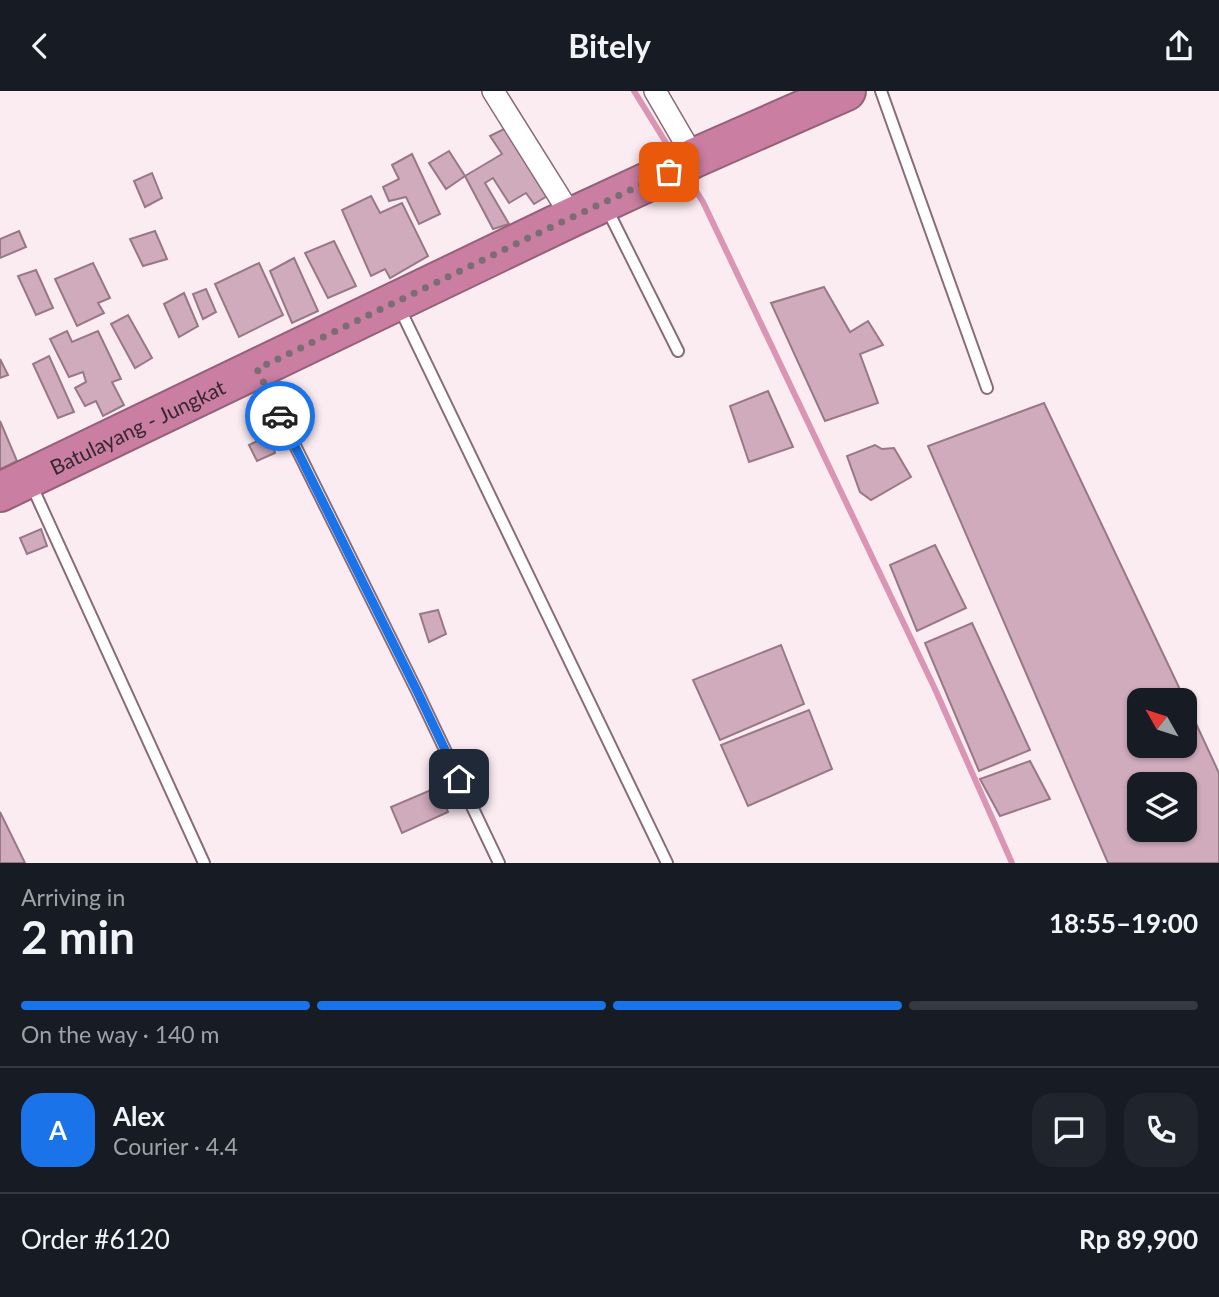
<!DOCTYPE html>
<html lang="en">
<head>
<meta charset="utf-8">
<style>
	:root { --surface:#171b24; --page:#20242c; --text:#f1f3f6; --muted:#9ea1a6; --line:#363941; --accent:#1a73e8 }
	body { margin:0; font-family:Lato,sans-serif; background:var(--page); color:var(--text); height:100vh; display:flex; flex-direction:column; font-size:26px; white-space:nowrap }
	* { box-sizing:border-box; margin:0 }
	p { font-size:23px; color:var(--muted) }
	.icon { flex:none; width:38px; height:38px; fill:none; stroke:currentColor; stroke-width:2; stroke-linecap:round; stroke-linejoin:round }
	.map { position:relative; height:772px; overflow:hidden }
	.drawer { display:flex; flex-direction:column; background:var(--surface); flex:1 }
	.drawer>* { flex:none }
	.needle { width:46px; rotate:309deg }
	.buttons { position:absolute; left:1127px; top:597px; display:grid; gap:14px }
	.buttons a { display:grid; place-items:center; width:70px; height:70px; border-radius:14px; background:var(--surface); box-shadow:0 2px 5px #0004; font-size:35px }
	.pin { position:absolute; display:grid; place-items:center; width:60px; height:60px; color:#fff; margin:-30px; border-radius:14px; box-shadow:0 4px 10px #0006 }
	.courier { position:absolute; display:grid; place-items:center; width:70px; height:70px; margin:-35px; border:5px solid #1a73e8; border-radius:50%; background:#fff; color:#222; box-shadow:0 2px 9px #0007 }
	.summary em { font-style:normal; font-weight:700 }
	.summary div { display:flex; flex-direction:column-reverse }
	.summary { display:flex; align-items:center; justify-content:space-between; height:119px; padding:0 21px }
	h1 { font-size:46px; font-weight:700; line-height:52px }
	.bar { display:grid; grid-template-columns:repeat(4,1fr); gap:10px 7px; align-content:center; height:84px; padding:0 21px }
	.bar i { height:9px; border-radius:5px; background:var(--line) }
	.bar .active { background:var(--accent) }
	.bar p { grid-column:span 4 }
	.line { display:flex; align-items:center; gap:18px; padding:0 21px; border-top:2px solid var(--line) }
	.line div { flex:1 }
	.round { display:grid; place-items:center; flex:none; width:74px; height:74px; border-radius:21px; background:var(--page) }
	header { display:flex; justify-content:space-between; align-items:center; height:91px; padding:0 21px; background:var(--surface); font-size:32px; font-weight:700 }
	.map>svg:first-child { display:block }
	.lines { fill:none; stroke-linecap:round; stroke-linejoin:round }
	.stream { stroke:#da95b5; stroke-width:6 }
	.building { fill:#cfabbb; stroke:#997886; stroke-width:2; fill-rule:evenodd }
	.lane-casing { stroke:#8b6b79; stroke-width:14 }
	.street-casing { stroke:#8b6b79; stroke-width:24 }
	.highway-casing { stroke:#966079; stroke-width:42 }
	.lane { stroke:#fff; stroke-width:10 }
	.street { stroke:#fff; stroke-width:21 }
	.highway { stroke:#ca7ea2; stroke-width:38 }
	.done { stroke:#7b6d73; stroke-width:7; stroke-dasharray:0 12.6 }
	.route { stroke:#1a73e8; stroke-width:9 }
	.labels { text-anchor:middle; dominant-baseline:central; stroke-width:5; stroke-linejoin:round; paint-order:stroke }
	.street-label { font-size:21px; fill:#36282e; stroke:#fefefe }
</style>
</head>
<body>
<header><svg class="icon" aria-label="back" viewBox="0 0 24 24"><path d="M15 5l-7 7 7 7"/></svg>Bitely<svg class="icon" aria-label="share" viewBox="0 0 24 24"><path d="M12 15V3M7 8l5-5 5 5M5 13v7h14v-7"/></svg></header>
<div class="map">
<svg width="1219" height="772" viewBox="0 0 1219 772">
	<rect width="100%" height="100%" fill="#fbecf2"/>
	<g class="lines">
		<g class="stream">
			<path d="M634,0L673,63"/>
			<path d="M686,84L703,111L935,598L1012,772"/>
		</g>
	</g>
	<g class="building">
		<path d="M506,37L549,104L534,113L526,102L509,112L493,87L485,92L509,133L493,138L465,85L502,63L490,45Z"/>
		<path d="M449,60L465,85L446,98L429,72Z"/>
		<path d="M412,63L440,123L419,133L406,106L389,110L383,96L399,88L392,74Z"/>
		<path d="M152,82L162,107L145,116L134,90Z"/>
		<path d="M371,105L380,122L402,112L428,165L390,187L385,178L371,185L342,119Z"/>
		<path d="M19,140L26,156L0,167V148Z"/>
		<path d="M155,140L167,168L143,175L130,148Z"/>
		<path d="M334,150L356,195L328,207L305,162Z"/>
		<path d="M294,167L318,220L292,232L270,180Z"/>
		<path d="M93,172L110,207L98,212L104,222L77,235L55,188Z"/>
		<path d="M259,172L283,224L239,246L215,193Z"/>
		<path d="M36,179L53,217L36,224L18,185Z"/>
		<path d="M824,196L850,241L868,230L883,254L860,263L878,312L825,330L771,212Z"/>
		<path d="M206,198L216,221L203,228L193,203Z"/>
		<path d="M184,202L198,235L179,246L164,213Z"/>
		<path d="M128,224L152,267L135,277L111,233Z"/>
		<path d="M67,240L72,251L98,240L121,288L112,291L124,314L103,325L96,310L85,315L75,297L86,291L83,281L69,286L50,248Z"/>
		<path d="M49,265L74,321L58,327L33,273Z"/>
		<path d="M0,268L8,284L0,287Z"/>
		<path d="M768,300L793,356L749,371L730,315Z"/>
		<path d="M1044,312L1185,609H1139V654H1185V609L1219,682V772H1108L928,355ZM1139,693H1185V738H1139Z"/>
		<path d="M0,330L17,370L1,378L0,376Z"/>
		<path d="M270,344L275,362L257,370L249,354Z"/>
		<path d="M875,354L882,358L894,357L911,386L871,409L860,401L847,365Z"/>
		<path d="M41,438L47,455L27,463L20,447Z"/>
		<path d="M935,454L966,517L917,540L890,474Z"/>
		<path d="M438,519L446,543L429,551L420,523Z"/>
		<path d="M972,532L1030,659L979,680L925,552Z"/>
		<path d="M781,554L804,613L720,649L693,589Z"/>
		<path d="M809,619L832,678L748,715L721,654Z"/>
		<path d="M1030,670L1050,708L1000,725L980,688Z"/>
		<path d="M438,696L448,721L402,742L391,716Z"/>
		<path d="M0,721L25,772H0Z"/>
	</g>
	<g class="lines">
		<defs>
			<g id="lane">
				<path d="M881,0L987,297"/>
				<path d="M606,116L678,260"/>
				<path d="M399,216L667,772"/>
				<path d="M260,284L417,600L499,772"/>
				<path d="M31,393L204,772"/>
			</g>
			<g id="street">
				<path d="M493,0L572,126"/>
				<path d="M655,0L694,67"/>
			</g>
			<g id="highway">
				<path id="s1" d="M0,401L572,126L669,81L694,67L846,0"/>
			</g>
		</defs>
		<use href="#lane" class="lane-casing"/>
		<use href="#street" class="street-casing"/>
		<use href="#highway" class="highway-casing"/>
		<use href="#lane" class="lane"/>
		<use href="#street" class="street"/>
		<use href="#highway" class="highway"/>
	</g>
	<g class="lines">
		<path class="done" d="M280,325L257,278L547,138L669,81"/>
		<path class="route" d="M280,325L417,600L459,688"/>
	</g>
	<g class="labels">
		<g class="street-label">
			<text stroke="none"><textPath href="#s1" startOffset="152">Batulayang - Jungkat</textPath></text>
		</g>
	</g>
</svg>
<div class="buttons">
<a><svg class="needle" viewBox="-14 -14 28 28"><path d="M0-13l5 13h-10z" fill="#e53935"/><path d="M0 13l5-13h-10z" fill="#9ea1a6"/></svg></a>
<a><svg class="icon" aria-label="layers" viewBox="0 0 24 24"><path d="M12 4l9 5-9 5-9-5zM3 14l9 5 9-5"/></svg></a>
</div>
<div class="pin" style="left:669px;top:81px;background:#ea580c"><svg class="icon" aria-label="bag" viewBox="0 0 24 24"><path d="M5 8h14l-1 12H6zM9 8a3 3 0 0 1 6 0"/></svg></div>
<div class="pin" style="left:459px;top:688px;background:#1f2937"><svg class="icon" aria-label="home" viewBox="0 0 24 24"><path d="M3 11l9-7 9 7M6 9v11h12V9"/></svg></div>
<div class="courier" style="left:280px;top:325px"><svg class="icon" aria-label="car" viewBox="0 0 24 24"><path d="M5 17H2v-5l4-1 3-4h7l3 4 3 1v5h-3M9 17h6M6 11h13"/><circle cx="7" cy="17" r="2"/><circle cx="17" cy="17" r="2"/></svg></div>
</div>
<section class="drawer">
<div class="summary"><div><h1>2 min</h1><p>Arriving in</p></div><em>18:55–19:00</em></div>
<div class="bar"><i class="active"></i><i class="active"></i><i class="active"></i><i></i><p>On the way · 140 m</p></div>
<div class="line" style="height:126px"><b class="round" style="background:var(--accent);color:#fff">A</b><div><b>Alex</b><p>Courier · 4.4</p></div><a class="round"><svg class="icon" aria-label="chat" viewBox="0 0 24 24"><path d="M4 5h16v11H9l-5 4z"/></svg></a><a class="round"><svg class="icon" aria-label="phone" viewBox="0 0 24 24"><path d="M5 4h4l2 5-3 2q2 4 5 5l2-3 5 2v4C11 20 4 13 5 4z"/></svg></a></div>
<div class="line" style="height:91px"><div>Order #6120</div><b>Rp 89,900</b></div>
</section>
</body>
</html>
